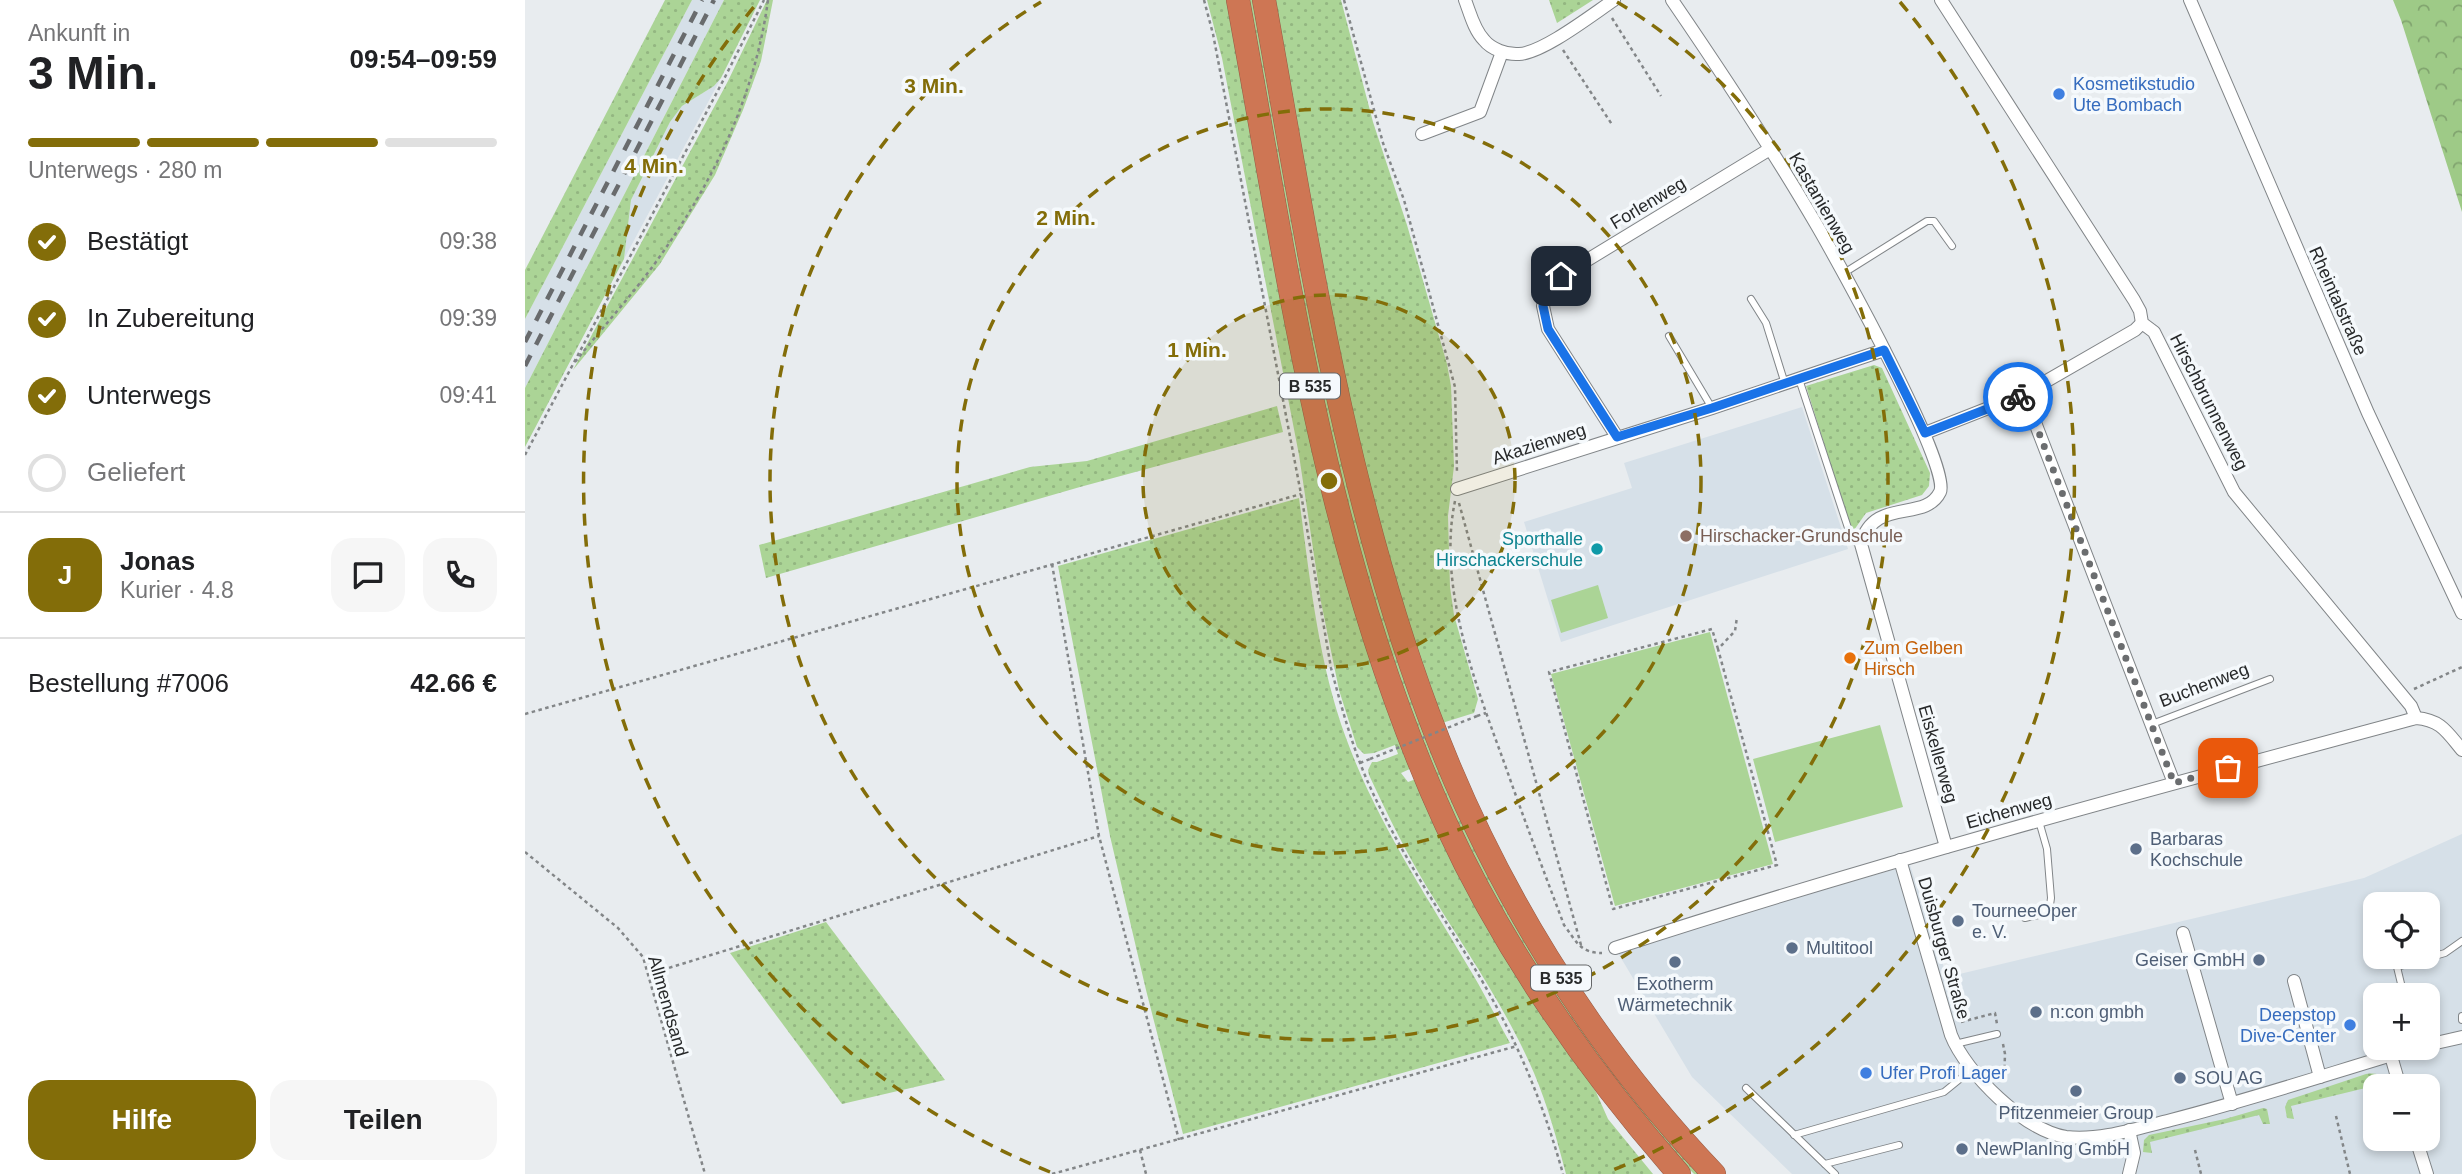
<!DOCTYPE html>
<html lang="de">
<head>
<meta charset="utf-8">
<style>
	:root { --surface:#fff; --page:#f6f6f6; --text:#202124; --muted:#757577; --line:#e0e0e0; --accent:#836d09 }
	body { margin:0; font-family:Helvetica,sans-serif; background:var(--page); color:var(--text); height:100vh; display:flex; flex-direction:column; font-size:26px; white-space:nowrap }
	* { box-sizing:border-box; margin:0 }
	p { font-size:23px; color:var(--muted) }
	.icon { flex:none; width:38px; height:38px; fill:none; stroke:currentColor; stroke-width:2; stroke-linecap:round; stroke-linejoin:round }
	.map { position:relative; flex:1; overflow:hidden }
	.sheet { display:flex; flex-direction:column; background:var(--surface); width:525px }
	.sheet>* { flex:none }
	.tools { position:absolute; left:1838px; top:892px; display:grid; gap:14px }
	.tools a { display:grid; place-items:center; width:77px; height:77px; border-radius:14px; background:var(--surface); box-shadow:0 4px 10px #0003; font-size:35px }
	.pin { position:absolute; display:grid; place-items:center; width:60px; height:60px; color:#fff; margin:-30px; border-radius:14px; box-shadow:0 4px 10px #0006 }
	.courier { position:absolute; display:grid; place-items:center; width:70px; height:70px; margin:-35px; border:5px solid #1a73e8; border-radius:50%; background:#fff; color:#222; box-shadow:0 2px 9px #0007 }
	.overview em { font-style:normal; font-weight:700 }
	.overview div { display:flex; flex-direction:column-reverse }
	.overview { display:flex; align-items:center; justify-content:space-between; height:119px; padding:0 28px }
	h1 { font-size:46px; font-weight:700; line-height:52px }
	.bar { display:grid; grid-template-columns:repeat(4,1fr); gap:10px 7px; align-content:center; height:84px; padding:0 28px }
	.bar i { height:9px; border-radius:5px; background:var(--line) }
	.bar .selected { background:var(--accent) }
	.bar p { grid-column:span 4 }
	.line { display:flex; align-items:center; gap:18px; padding:0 28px; border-top:2px solid var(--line) }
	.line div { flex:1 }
	.round { display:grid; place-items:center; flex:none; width:74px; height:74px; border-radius:21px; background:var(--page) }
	ol { padding:0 28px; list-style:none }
	li { display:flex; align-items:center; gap:21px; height:77px }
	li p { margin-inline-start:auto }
	li .icon { padding:7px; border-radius:50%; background:var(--accent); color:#fff; stroke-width:4 }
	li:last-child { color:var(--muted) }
	li i { width:38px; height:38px; border:4px solid var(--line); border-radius:50% }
	.primary-button { display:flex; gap:14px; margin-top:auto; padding:14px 28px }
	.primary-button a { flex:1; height:80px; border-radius:21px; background:var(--accent); color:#fff; font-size:28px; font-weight:700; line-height:80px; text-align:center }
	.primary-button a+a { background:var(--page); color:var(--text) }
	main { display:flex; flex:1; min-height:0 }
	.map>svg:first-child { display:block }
	.built { fill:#d6e0e8; fill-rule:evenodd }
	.grass { fill:url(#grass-dots) }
	.forest { fill:url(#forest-crowns) }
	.garden { fill:#abd496 }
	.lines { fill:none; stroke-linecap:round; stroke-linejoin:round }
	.lane-casing { stroke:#818588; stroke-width:8 }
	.street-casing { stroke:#818588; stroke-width:14 }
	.highway-casing { stroke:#945b45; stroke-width:24 }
	.path { stroke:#838688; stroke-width:2.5; stroke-dasharray:3.5 3.5; stroke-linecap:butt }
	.lane { stroke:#fff; stroke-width:6 }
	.street { stroke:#fff; stroke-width:12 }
	.highway { stroke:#ce7654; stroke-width:23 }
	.rail { stroke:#696b6d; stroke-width:4.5; stroke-dasharray:12 12; stroke-linecap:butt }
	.path-bridge { stroke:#838688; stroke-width:2.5; stroke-dasharray:3.5 3.5; stroke-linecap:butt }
	.done { stroke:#6b6d6f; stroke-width:7; stroke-dasharray:0 12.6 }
	.route { stroke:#1a73e8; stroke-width:9 }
	.ring { fill:none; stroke:#836d09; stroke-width:3.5; stroke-dasharray:12 9 }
	.shop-dot { fill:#3f7fe0; stroke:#f5f9fc; stroke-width:2.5 }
	.education-dot { fill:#8d6e63; stroke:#f5f9fc; stroke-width:2.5 }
	.culture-dot { fill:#0f9aa8; stroke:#f5f9fc; stroke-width:2.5 }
	.food-dot { fill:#e8710a; stroke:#f5f9fc; stroke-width:2.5 }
	.service-dot { fill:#5c6f8a; stroke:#f5f9fc; stroke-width:2.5 }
	.labels { text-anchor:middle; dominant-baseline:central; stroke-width:7; stroke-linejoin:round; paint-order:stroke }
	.shield { fill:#f5f9fc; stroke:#656769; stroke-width:2 }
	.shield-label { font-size:16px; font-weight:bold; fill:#27292a }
	.shop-label { font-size:18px; fill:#366cbe; stroke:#f5f9fc; text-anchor:start }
	.street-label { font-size:18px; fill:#27292a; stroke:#f5f9fc }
	.education-label { font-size:18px; fill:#785e54; stroke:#f5f9fc; text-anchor:start }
	.culture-label { font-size:18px; fill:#0d838f; stroke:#f5f9fc; text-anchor:end }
	.food-label { font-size:18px; fill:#c56008; stroke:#f5f9fc; text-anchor:start }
	.service-label { font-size:18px; fill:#4e5e75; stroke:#f5f9fc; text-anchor:start }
	.centre { fill:#836d09; stroke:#f5f9fc; stroke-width:3.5 }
	.ring-label { font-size:21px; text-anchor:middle; font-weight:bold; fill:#836d09; stroke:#f5f9fc; stroke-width:7; stroke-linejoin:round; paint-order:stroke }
</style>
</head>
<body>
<main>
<section class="sheet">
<div class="overview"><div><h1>3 Min.</h1><p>Ankunft in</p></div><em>09:54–09:59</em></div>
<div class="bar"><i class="selected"></i><i class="selected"></i><i class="selected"></i><i></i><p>Unterwegs · 280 m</p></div>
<ol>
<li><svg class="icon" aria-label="check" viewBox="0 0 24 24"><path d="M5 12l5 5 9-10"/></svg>Bestätigt<p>09:38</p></li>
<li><svg class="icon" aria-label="check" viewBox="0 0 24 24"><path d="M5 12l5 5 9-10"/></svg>In Zubereitung<p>09:39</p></li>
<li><svg class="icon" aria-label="check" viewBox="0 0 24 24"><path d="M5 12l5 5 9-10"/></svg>Unterwegs<p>09:41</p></li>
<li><i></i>Geliefert</li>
</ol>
<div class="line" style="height:126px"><b class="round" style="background:var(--accent);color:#fff">J</b><div><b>Jonas</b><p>Kurier · 4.8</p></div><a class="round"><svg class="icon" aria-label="chat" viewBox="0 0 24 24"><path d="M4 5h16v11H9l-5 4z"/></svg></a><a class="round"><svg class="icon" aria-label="phone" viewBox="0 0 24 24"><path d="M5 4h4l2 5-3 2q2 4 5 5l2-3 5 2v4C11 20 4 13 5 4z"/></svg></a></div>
<div class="line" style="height:91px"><div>Bestellung #7006</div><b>42.66 €</b></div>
<div class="primary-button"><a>Hilfe</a><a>Teilen</a></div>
</section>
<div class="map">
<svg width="1937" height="1174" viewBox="0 0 1937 1174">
	<defs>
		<pattern id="grass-dots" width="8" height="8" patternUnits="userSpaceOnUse" patternTransform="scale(1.75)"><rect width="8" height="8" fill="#abd496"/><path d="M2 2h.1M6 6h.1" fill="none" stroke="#93b681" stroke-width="1.8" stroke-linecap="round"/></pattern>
		<pattern id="forest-crowns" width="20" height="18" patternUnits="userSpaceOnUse" patternTransform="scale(1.75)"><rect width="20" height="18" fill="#9eca87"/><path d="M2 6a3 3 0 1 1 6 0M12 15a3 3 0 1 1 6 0" fill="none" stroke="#81a46f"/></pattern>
	</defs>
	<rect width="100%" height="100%" fill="#e8ecef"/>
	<g class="built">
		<path d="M167,0H199L0,388V319Z"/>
		<path d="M196,78L99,259L106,200L145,122L157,106L189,86Z"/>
		<path d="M1277,407L1323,549L1036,642L999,522L1107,488L1099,463Z"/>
		<path d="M1937,834V1174H1267L1167,1077L1090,948L1385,865L1422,977L1839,878ZM1850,905H1902V957H1850ZM1850,996H1902V1048H1850ZM1850,1087H1902V1139H1850Z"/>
	</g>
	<g class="grass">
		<path d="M140,0H167L0,319V270Z"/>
		<path d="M199,0H235L196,78L189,86L157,106L145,122L106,200L99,259L0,447V388Z"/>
		<path d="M242,0H248L236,61L218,110L190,175L135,264L48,370L203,81Z"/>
		<path d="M682,0H703L887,768L876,773L883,782L891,779L1052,1062L1071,1092L1083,1119L1128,1174H1041C1032,1140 1023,1106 1009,1073C981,1008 940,949 903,889C881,852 862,814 844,775L843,770L847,762H852L873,754L870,745L849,753L839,754L832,747L814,690L796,602L774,455L697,58Z"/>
		<path d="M723,0H728L842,557L871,655L891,713L928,801L1176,1174H1169C1136,1140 1108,1102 1080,1065C1038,1010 1001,953 967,893C935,836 910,774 887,712C802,483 767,239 723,0Z"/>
		<path d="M749,0H816L848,122L882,225L922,364L926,386L929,466L923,516L925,587L929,615L953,699L949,713L917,723C903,683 888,643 876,603C818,406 785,202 749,0Z"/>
		<path d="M1024,0H1068L1032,23Z"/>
		<path d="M1349,365L1357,368L1405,473L1404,486L1397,495L1341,513L1327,533L1281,386Z"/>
		<path d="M752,406L758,432L555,487L241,578L234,545L505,467L562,461Z"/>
		<path d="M774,498C785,578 793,662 821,738C852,823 902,896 947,973C961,996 972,1020 985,1043L658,1134L621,990L585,836L533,566Z"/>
		<path d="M301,922L420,1080L317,1104L205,953Z"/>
		<path d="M1841,1074C1853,1072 1863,1076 1869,1087L1853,1085L1766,1106L1769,1119L1762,1118L1760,1107L1763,1100Z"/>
		<path d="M1738,1108L1742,1109L1745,1124H1738L1734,1115L1625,1142L1627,1153L1618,1152L1619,1140L1624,1135L1700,1119Z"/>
	</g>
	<path class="forest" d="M1868,0H1937V212L1876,20Z"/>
	<g class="garden">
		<path d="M1073,585L1083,618L1036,633L1026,600Z"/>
		<path d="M1185,632L1248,864L1090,906L1026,674Z"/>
		<path d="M1355,725L1378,807L1250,842L1228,759Z"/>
	</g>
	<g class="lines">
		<defs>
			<g id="lane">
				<path d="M1319,273L1402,221H1409L1427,246"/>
				<path d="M1226,299L1241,323L1260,384"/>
				<path d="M1144,336L1187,408"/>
				<path d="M1274,379L1327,540L1336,544"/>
				<path d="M1627,724L1745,679"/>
				<path d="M1500,918L1518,914L1525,905L1526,898L1522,849L1514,821"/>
				<path d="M1879,996L1872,967L1920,953L1937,941"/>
				<path d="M1937,1016V1020"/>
				<path d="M1430,1044L1472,1034"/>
				<path d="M1221,1088L1310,1174"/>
				<path d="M1269,1135L1419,1092L1446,1070"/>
				<path d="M1300,1164L1374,1145"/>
			</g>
			<g id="street">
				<path d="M940,0C945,13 949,30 959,40C966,49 982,55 994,54C1018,53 1068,14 1089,0"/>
				<path d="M1147,0C1197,73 1246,147 1291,224C1311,258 1427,467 1415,492C1400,523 1349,496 1336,544L1421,847"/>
				<path d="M1416,0L1609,300L1615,311L1617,323L1629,332L1709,492L1886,706L1891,718"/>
				<path d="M1665,0L1843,413L1937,613"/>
				<path d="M897,134L955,112L977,52"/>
				<path d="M1499,394L1649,783"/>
				<path d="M1400,433L1499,394L1610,330L1617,323"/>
				<path d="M1092,437L1023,329L1018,306L1022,292L1036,276L1245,149"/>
				<path d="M932,489L1187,408L1359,350"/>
				<path d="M1375,860L1426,1035C1441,1073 1500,1131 1541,1137C1576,1141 1613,1128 1646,1120C1728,1099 1809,1072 1890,1048"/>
				<path d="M1658,933L1707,1104"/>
				<path d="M1090,948C1354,862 1623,790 1891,718C1916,720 1922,732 1937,750"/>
				<path d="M1769,981L1795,1077"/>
				<path d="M1902,1045L1937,1037"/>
				<path d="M1866,1056L1875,1087"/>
				<path d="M1604,1130L1609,1153L1604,1174"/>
				<path d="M1891,1139L1902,1174"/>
			</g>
			<g id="highway">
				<path d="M713,0C764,278 802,565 921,824C980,952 1061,1068 1154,1174"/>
				<path d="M739,0C782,239 818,484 903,713C966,883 1064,1043 1189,1174"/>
			</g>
		</defs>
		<use href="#lane" class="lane-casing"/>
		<use href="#street" class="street-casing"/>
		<use href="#highway" class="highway-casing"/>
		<g class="path">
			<path d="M679,0L688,34L776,494L806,668C817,709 828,750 846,789C876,854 916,913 953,974C991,1038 1018,1102 1038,1174"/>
			<path d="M819,0L858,143L879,200L930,387L932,473"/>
			<path d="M1087,18L1136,96"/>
			<path d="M1038,50L1088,126"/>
			<path d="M50,362C80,324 113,289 140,249C192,175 231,90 243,0"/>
			<path d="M0,455L199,79L239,0"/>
			<path d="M930,501C912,587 951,685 980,765C999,819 1019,872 1039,925C1051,941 1055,953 1077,953"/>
			<path d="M934,503L1056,945"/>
			<path d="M527,564L574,836L654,1140"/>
			<path d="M1193,649L1187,629L1024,672L1088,909L1252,865L1193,649L1210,631L1212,617"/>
			<path d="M1889,689L1937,667"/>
			<path d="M0,714L776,494"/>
			<path d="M952,716L961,713"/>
			<path d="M835,763L845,759"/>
			<path d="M0,852L93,928L118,957L180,1174"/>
			<path d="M124,974L574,836"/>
			<path d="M1436,1022L1470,1013L1472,1024"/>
			<path d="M1478,1044L1480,1054L1479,1082"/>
			<path d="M1811,1116L1825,1174"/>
			<path d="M615,1150L621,1174"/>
			<path d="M1670,1150L1676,1174"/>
			<path d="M527,1174L992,1046"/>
		</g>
		<use href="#lane" class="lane"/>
		<use href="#street" class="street"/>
		<use href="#highway" class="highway"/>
		<g class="rail">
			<path d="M0,342L177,0"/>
			<path d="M0,366L189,0"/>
		</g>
		<path class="path-bridge" d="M845,759L952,716"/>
	</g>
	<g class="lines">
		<path class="done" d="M1493,397L1499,394L1649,783L1703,768"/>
		<path class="route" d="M1036,276L1022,292L1018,306L1023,329L1092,437L1187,408L1359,350L1400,433L1493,397"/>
	</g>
	<circle cx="804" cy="481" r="186" fill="#836d09" fill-opacity=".12"/>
	<g class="ring">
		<circle cx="804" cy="481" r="186"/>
		<circle cx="804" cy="481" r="372"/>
		<path d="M1092 2A559 559 0 1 1 516 2"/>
		<path d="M525 1172A745 745 0 0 1 233 2M1375 2A745 745 0 0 1 1083 1172"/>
	</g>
	<g class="shop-dot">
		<circle cx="1534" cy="94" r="7"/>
		<circle cx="1825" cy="1025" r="7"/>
		<circle cx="1341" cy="1073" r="7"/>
	</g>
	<circle class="education-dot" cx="1161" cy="536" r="7"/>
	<circle class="culture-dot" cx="1072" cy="549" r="7"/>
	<circle class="food-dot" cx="1325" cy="658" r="7"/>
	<g class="service-dot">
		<circle cx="1611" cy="849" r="7"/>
		<circle cx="1433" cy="921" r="7"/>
		<circle cx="1267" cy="948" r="7"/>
		<circle cx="1734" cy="960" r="7"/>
		<circle cx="1150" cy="962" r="7"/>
		<circle cx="1511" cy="1012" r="7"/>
		<circle cx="1655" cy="1078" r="7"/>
		<circle cx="1551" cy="1091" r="7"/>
		<circle cx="1437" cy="1149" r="7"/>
	</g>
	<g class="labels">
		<g class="shield">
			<rect x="755" y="373.5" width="60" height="25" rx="5"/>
			<rect x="1006" y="965.5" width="60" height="25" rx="5"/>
		</g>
		<g class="shield-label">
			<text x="785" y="386">B 535</text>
			<text x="1036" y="978">B 535</text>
		</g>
		<g class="shop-label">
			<text x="1548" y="84">Kosmetikstudio<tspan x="1548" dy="21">Ute Bombach</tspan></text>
			<text x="1811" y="1015" text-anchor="end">Deepstop<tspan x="1811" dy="21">Dive-Center</tspan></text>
			<text x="1355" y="1073">Ufer Profi Lager</text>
		</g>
		<g class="street-label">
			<text transform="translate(1123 203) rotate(-31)">Forlenweg</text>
			<text transform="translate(1297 203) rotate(60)">Kastanienweg</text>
			<text transform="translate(1813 301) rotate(66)">Rheintalstraße</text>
			<text transform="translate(1684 402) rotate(63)">Hirschbrunnenweg</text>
			<text transform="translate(1014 444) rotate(-18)">Akazienweg</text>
			<text transform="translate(1679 685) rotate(-21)">Buchenweg</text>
			<text transform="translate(1413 754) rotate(74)">Eiskellerweg</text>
			<text transform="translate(1484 811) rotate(-16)">Eichenweg</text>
			<text transform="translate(1419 948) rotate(74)">Duisburger Straße</text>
			<text transform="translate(143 1006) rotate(74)">Allmendsand</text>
		</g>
		<g class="education-label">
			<text x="1175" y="536">Hirschacker-Grundschule</text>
		</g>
		<g class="culture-label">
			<text x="1058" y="539">Sporthalle<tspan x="1058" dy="21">Hirschackerschule</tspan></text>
		</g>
		<g class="food-label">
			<text x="1339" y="648">Zum Gelben<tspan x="1339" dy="21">Hirsch</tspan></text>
		</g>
		<g class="service-label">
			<text x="1625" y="839">Barbaras<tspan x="1625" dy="21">Kochschule</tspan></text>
			<text x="1447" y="911">TourneeOper<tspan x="1447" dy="21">e. V.</tspan></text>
			<text x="1281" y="948">Multitool</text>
			<text x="1720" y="960" text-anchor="end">Geiser GmbH</text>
			<text x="1150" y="984" text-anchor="middle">Exotherm<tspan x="1150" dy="21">Wärmetechnik</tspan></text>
			<text x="1525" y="1012">n:con gmbh</text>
			<text x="1669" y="1078">SOU AG</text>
			<text x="1551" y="1113" text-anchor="middle">Pfitzenmeier Group</text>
			<text x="1451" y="1149">NewPlanIng GmbH</text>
		</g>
	</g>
	<circle cx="804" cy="481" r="10" class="centre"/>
	<g class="ring-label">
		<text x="409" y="93">3 Min.</text>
		<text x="129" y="173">4 Min.</text>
		<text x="541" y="225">2 Min.</text>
		<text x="672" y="357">1 Min.</text>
	</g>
</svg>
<div class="tools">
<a><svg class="icon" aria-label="locate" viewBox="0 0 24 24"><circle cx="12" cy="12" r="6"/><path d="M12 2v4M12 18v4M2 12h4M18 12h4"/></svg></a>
<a>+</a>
<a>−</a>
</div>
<div class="pin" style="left:1703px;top:768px;background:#ea580c"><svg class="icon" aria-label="bag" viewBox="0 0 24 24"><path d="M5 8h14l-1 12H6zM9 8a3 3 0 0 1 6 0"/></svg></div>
<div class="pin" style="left:1036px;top:276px;background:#1f2937"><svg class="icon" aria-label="home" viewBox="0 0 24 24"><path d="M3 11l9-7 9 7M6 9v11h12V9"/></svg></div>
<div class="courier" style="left:1493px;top:397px"><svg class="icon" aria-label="bike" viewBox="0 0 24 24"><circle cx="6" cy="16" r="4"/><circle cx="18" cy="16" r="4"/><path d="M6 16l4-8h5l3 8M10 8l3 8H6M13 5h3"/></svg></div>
</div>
</main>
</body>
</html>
